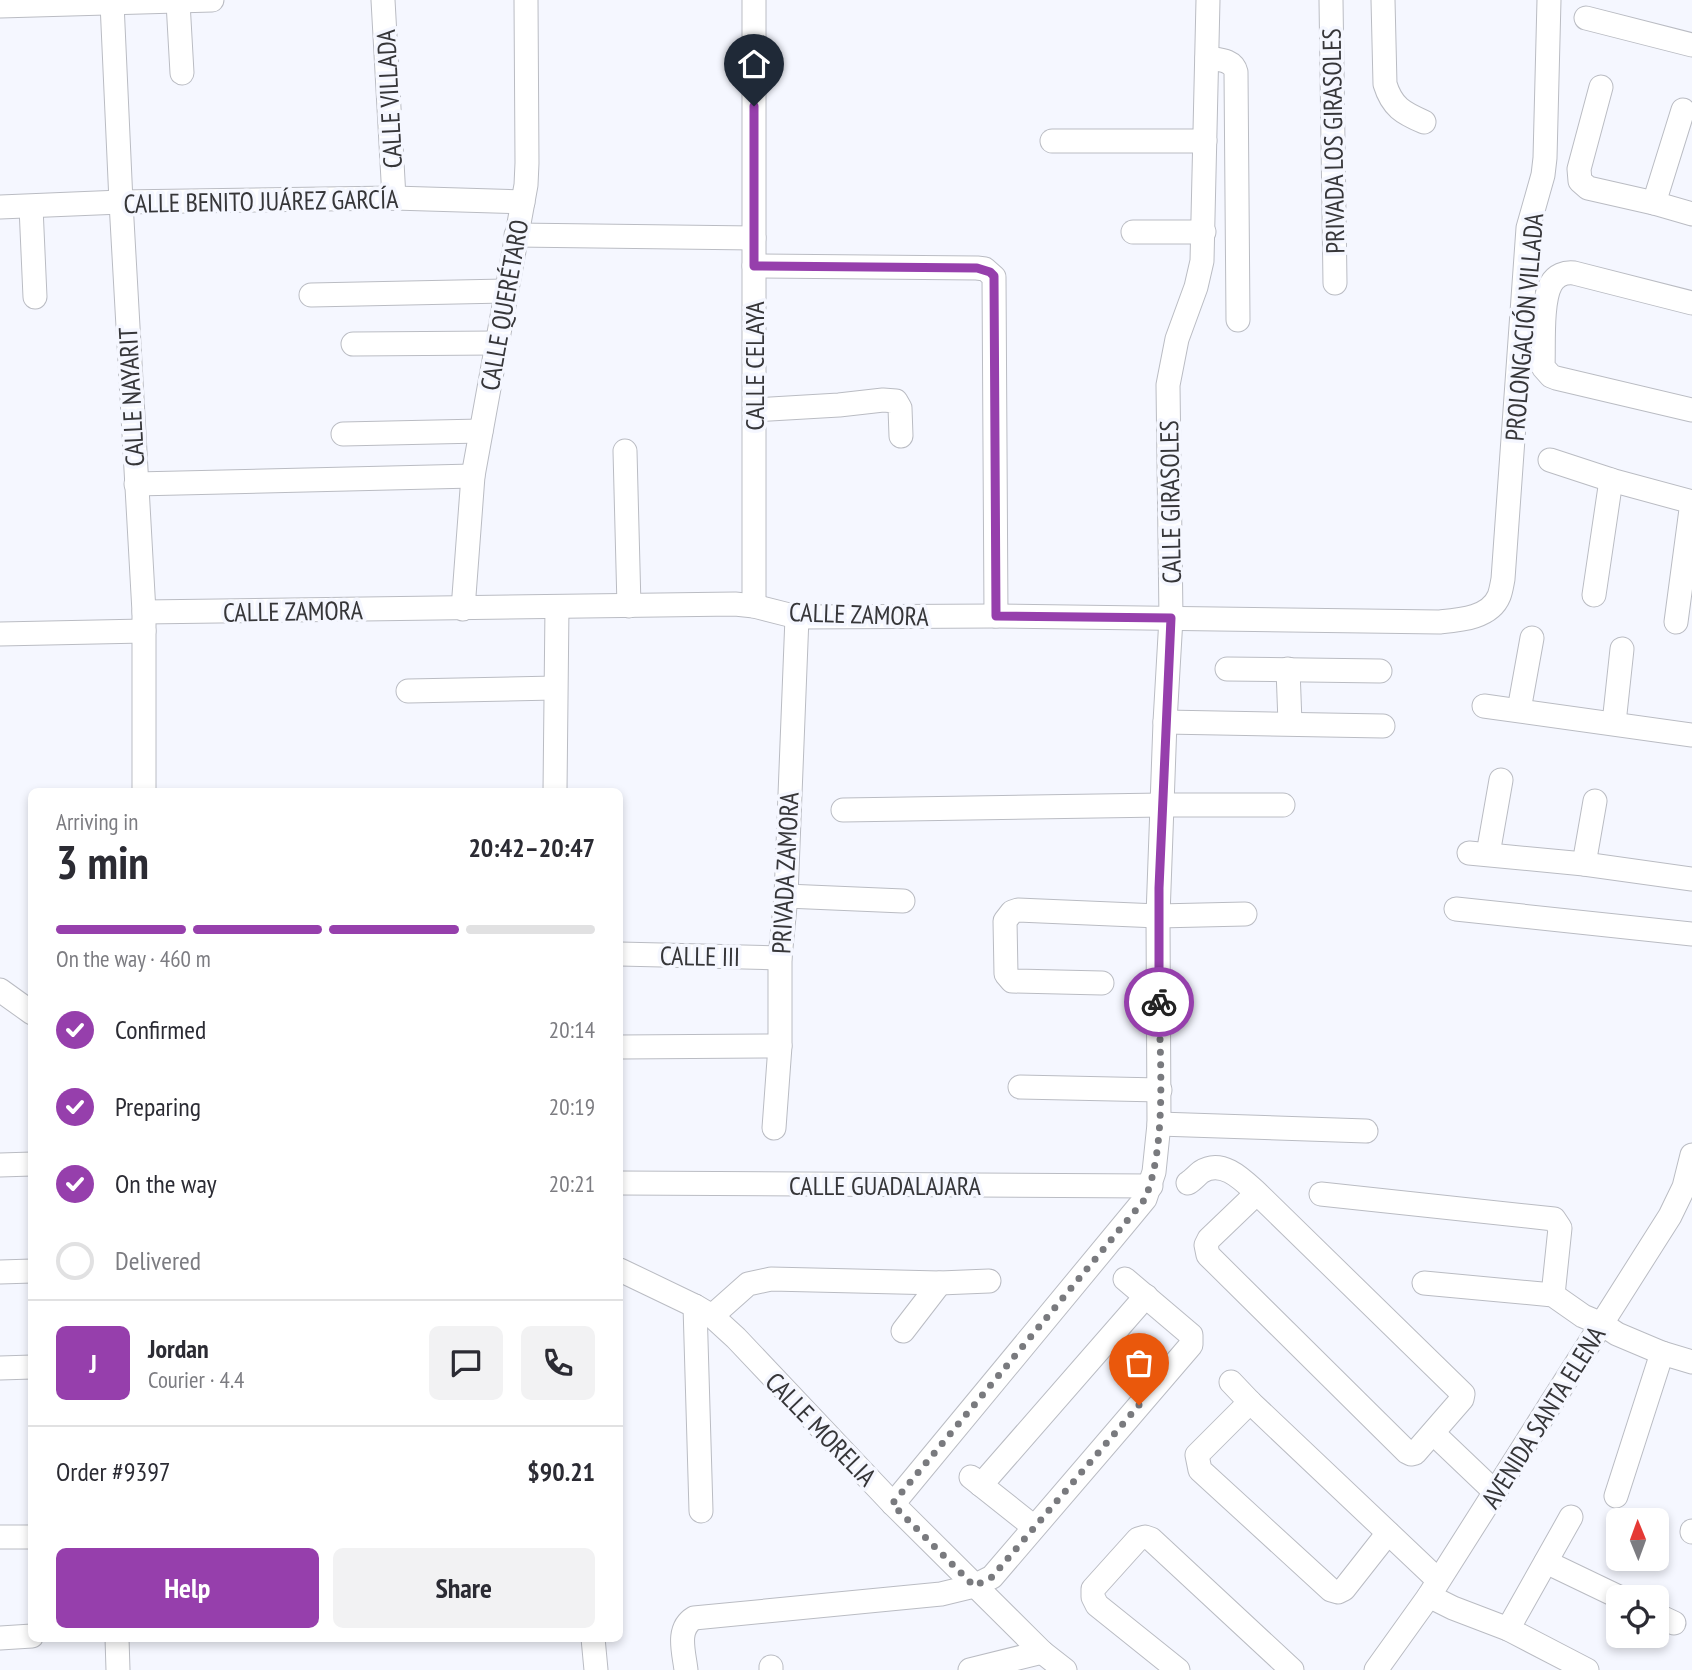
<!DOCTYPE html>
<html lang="en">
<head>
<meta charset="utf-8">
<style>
	:root { --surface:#fff; --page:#f2f2f3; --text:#2b2b33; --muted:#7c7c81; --line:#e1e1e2; --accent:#963fac }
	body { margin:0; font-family:"PT Sans Narrow",sans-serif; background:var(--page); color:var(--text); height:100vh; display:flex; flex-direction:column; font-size:26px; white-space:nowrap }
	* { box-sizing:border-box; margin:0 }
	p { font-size:23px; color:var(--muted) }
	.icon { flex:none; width:38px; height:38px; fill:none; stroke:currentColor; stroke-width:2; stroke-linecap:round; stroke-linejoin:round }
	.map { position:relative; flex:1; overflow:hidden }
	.panel { position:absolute; left:28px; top:788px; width:595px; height:854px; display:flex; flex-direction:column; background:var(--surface); border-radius:10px; box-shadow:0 4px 10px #0003 }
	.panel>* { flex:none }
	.needle { width:46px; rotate:359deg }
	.fabs { position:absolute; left:1606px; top:1508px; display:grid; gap:14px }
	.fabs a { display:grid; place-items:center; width:63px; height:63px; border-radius:10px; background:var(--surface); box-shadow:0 4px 10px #0003; font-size:35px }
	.pin { position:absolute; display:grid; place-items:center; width:60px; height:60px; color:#fff; margin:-72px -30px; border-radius:50% 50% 50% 0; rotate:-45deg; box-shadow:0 0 7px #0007 }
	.pin .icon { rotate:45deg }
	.courier { position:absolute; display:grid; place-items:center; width:70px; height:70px; margin:-35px; border:5px solid #963fac; border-radius:50%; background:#fff; color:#222; box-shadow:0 2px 9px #0007 }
	.head em { font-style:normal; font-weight:600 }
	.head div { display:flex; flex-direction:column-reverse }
	.head { display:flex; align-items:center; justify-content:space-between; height:119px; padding:0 28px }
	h1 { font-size:46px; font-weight:600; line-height:52px }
	.bar { display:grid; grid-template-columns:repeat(4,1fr); gap:10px 7px; align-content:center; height:84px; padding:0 28px }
	.bar i { height:9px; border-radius:5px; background:var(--line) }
	.bar .selected { background:var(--accent) }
	.bar p { grid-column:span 4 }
	.line { display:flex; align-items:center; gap:18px; padding:0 28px; border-top:2px solid var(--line) }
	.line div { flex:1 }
	.round { display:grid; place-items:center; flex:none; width:74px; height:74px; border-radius:10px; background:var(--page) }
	ol { padding:0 28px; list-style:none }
	li { display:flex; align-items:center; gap:21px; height:77px }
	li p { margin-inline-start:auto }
	li .icon { padding:7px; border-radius:50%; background:var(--accent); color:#fff; stroke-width:4 }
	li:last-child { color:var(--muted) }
	li i { width:38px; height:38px; border:4px solid var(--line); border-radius:50% }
	.button { display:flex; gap:14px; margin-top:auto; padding:14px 28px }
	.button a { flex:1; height:80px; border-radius:10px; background:var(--accent); color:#fff; font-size:28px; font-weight:600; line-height:80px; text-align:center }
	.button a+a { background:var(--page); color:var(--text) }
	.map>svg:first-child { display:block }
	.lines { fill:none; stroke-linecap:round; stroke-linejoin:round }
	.minor-casing { stroke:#babcc3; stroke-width:25 }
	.minor { stroke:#fff; stroke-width:23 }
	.done { stroke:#797a7e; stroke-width:7; stroke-dasharray:0 12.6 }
	.route { stroke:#963fac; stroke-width:9 }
	.labels { text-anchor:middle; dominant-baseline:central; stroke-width:7; stroke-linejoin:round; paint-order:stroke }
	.street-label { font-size:26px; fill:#363639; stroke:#f5f7ff }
</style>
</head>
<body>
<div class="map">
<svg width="1692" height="1670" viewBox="0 0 1692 1670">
	<rect width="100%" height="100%" fill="#f5f7ff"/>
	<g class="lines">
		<defs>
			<g id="minor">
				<path d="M383,0L394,198"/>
				<path d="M1331,0L1335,283"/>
				<path d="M1383,0L1385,84C1392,107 1403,113 1424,122"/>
				<path d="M178,2L182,73"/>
				<path d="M112,3L121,202L144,612V791"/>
				<path d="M0,6L212,0"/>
				<path d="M1586,18L1692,45"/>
				<path d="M1207,58C1218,60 1233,59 1236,72L1238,320"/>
				<path d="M1601,87L1579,169L1580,181L1588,188L1654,203L1692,214"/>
				<path d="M1052,141H1205"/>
				<path d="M1654,203L1683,110"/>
				<path d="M0,207L121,202L394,198L523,202"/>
				<path d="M31,207L35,297"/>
				<path d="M1133,232H1204"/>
				<path d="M516,235L754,238"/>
				<path d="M754,266L977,268L985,269L994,277L996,616"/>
				<path d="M311,295L505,291"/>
				<path d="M1692,303L1574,273C1565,272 1556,275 1551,284C1541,302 1544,346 1543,367L1551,376L1556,378L1692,410"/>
				<path d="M353,344L496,343"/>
				<path d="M755,410L839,405L883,400L896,401L900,408L901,436"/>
				<path d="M343,434L481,431"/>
				<path d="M625,451L629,606"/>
				<path d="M1550,460L1611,480L1692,502"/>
				<path d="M136,484L473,476"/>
				<path d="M1594,595L1611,480"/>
				<path d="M754,606V0"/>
				<path d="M463,609L473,476L526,185L527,163L526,0"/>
				<path d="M144,612L735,604L754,606L797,617L996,616L1439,622C1460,620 1490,618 1499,596C1501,591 1502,584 1503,579L1528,228L1543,175L1545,158L1549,0"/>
				<path d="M1676,622L1692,502"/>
				<path d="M0,634L144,631"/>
				<path d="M1227,669L1380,671"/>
				<path d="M1288,669L1290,723"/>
				<path d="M408,691L555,688"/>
				<path d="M1484,706L1692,735"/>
				<path d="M1519,710L1532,638"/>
				<path d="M1165,722L1383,726"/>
				<path d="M1614,723L1622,649"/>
				<path d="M555,791L557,607"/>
				<path d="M843,810L1162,805H1283"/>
				<path d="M1469,853L1584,864L1692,879"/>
				<path d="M1488,854L1501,780"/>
				<path d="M1584,864L1595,801"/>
				<path d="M786,896L903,901"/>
				<path d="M1456,909L1692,934"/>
				<path d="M620,954L780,958"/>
				<path d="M1102,983L1012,981L1006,974L1005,921L1012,912L1018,910L1158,916L1245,914"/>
				<path d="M0,990L32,1013"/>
				<path d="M620,1047L780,1046"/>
				<path d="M1020,1087L1160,1090"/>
				<path d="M1159,1124L1366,1131"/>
				<path d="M774,1128L780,1046V958L786,896L797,617"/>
				<path d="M0,1165L32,1164"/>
				<path d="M620,1183L1151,1186"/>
				<path d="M1188,1183C1193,1180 1197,1175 1201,1172C1222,1158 1243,1180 1257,1193L1463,1394L1462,1399L1415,1453L1411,1454L1407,1452L1208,1255L1206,1245L1209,1239L1257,1193"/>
				<path d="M1321,1194L1554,1219L1560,1228L1553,1295"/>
				<path d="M620,1270L695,1306L712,1316L736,1338L893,1504L1042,1652L1065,1670"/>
				<path d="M0,1272L32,1271"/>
				<path d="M1424,1283L1553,1295L1583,1316L1602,1324L1617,1334L1662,1353L1692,1362"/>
				<path d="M695,1306L701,1511"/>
				<path d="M712,1316L748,1284L771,1279L940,1283L989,1281"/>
				<path d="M903,1331L940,1283"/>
				<path d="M0,1368L32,1367"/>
				<path d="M1231,1382L1250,1402L1438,1580"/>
				<path d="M1250,1402L1197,1455L1200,1470L1331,1590L1338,1592L1344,1589L1388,1533"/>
				<path d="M1433,1433L1496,1493"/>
				<path d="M971,1477L1034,1527"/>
				<path d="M981,1485L1146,1296"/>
				<path d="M1616,1496L1662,1353"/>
				<path d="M893,1504L1145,1199L1154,1172L1159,1124L1158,916L1165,722L1171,618L1168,385L1177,339L1196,287L1202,261L1208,0"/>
				<path d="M1692,1532V1531"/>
				<path d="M0,1537H32"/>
				<path d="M1546,1562L1621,1598"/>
				<path d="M1429,1596L1453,1608L1508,1629L1587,1670"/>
				<path d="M1657,1615L1674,1623"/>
				<path d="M1508,1629L1571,1517"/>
				<path d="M0,1638L32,1636"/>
				<path d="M117,1638L118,1670"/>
				<path d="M593,1638L596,1670"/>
				<path d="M771,1667V1670"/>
				<path d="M686,1670C684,1652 676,1629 694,1618L941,1594L974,1586L992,1577L1191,1345V1335L1125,1279"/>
				<path d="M970,1670L1042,1652"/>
				<path d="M1178,1670L1097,1605L1093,1597V1589L1138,1539L1145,1537L1151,1539L1292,1670"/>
				<path d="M1376,1670L1429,1596L1670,1216L1684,1187L1692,1155"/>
			</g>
		</defs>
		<use href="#minor" class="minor-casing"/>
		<use href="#minor" class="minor"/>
	</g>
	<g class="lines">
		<path class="done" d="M1139,1405L992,1577L974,1586L892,1504L1145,1199C1167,1146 1160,1060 1159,1002"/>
		<path class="route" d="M754,106V266L977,268L990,272L994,276L996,616L1171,618L1159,888V1002"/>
	</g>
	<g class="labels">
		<g class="street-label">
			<text transform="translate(389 99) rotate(-93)">CALLE VILLADA</text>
			<text transform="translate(1333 141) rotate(-91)">PRIVADA LOS GIRASOLES</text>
			<text transform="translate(261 201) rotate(-1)">CALLE BENITO JUÁREZ GARCÍA</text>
			<text transform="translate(504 305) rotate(-80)">CALLE QUERÉTARO</text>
			<text transform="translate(1524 327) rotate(-85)">PROLONGACIÓN VILLADA</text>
			<text transform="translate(754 366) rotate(-90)">CALLE CELAYA</text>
			<text transform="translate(131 397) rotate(-93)">CALLE NAYARIT</text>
			<text transform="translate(1170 502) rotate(-91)">CALLE GIRASOLES</text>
			<text transform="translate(293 611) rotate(-1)">CALLE ZAMORA</text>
			<text transform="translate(859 614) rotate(2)">CALLE ZAMORA</text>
			<text transform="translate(785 873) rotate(-87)">PRIVADA ZAMORA</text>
			<text transform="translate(700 956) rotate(1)">CALLE III</text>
			<text x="885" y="1185">CALLE GUADALAJARA</text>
			<text transform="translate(1543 1417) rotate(-58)">AVENIDA SANTA ELENA</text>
			<text transform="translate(821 1429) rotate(46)">CALLE MORELIA</text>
		</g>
	</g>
</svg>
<div class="fabs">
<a><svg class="needle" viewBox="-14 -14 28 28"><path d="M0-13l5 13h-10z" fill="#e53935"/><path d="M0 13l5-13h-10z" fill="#7c7c81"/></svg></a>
<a><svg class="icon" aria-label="locate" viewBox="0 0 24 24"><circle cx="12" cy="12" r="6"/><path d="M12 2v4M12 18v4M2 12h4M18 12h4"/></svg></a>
</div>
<div class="pin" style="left:1139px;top:1405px;background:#ea580c"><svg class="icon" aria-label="bag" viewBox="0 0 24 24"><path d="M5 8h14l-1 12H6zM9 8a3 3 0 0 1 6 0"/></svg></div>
<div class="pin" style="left:754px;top:106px;background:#1f2937"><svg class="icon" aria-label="home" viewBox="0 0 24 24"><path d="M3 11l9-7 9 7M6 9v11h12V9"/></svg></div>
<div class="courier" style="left:1159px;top:1002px"><svg class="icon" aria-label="bike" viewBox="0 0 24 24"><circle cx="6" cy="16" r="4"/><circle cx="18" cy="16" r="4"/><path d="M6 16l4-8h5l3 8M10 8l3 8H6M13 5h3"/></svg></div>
<section class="panel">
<div class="head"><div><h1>3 min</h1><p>Arriving in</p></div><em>20:42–20:47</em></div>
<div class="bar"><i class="selected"></i><i class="selected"></i><i class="selected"></i><i></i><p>On the way · 460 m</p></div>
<ol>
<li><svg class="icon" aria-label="check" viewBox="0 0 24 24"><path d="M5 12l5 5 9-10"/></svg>Confirmed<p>20:14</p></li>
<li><svg class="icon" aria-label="check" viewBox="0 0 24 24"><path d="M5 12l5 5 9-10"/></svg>Preparing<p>20:19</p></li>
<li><svg class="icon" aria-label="check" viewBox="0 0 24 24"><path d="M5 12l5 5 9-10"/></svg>On the way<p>20:21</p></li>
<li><i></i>Delivered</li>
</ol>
<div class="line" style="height:126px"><b class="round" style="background:var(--accent);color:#fff">J</b><div><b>Jordan</b><p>Courier · 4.4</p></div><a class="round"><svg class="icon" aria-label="chat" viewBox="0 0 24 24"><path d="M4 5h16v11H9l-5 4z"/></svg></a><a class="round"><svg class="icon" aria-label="phone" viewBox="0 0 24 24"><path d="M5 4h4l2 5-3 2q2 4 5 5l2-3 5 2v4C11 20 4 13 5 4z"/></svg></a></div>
<div class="line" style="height:91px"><div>Order #9397</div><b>$90.21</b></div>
<div class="button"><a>Help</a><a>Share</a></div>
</section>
</div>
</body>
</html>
